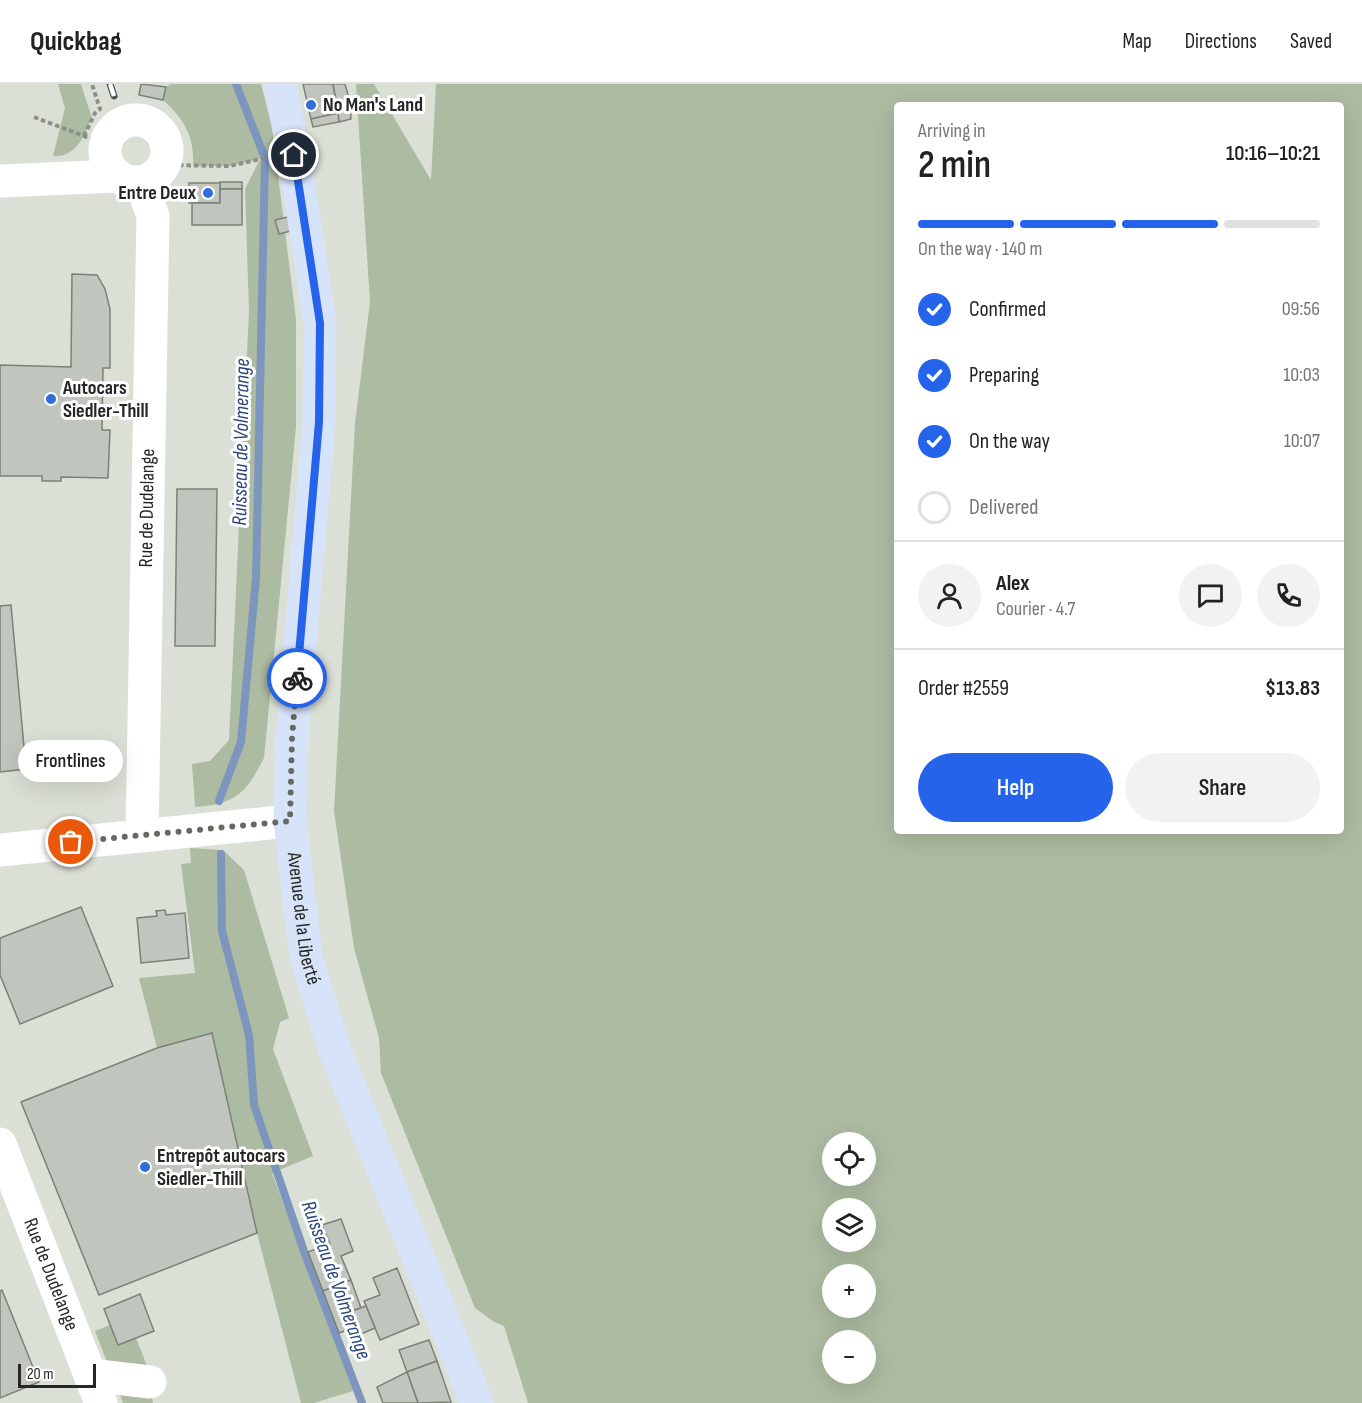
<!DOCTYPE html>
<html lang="en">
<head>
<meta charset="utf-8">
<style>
	:root { --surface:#fff; --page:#f2f2f2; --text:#222; --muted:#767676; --line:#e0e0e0; --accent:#2563eb }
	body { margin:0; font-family:"Sofia Sans Condensed",sans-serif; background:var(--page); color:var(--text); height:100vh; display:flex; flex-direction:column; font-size:22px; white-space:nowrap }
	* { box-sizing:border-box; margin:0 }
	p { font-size:20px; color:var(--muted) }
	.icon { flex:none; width:33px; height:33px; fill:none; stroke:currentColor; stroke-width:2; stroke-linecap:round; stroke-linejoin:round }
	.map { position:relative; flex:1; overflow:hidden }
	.side { position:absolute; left:894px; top:18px; width:450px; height:732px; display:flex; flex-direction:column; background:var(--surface); border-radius:6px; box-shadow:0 6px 24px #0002 }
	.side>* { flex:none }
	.controls { position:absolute; left:822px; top:1048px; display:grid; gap:12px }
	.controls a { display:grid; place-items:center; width:54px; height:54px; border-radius:50%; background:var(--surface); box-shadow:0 6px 24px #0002; font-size:30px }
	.scale { position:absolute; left:18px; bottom:15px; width:78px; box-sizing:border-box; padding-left:6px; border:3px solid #252724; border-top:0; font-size:16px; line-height:21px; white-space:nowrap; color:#252724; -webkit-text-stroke:4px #fff; paint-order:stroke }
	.pin { position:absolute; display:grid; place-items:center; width:51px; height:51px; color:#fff; margin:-26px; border:3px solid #fff; border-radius:50%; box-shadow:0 2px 6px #0007 }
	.courier { position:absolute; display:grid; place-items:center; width:60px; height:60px; margin:-30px; border:4px solid #2563eb; border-radius:50%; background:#fff; color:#222; box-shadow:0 2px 8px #0007 }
	.bubble { position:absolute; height:42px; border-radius:21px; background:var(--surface); box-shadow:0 6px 24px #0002; font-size:20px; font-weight:600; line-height:42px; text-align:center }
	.summary em { font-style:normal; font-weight:600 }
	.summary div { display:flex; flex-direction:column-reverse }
	.summary { display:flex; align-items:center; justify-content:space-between; height:102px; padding:0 24px }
	h1 { font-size:39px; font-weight:600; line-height:45px }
	.bar { display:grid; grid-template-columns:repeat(4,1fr); gap:9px 6px; align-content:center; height:72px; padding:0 24px }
	.bar i { height:8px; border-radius:4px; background:var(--line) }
	.bar .active { background:var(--accent) }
	.bar p { grid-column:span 4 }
	.line { display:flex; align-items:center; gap:15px; padding:0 24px; border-top:2px solid var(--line) }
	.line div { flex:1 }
	.round { display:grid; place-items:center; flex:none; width:63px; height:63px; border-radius:32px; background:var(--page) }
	ol { padding:0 24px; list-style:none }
	li { display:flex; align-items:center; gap:18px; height:66px }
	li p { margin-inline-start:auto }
	li .icon { padding:6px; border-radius:50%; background:var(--accent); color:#fff; stroke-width:4 }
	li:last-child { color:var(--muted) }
	li i { width:33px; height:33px; border:3px solid var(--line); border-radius:50% }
	.primary-button { display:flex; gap:12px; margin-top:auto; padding:12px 24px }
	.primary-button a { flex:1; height:69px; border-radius:36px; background:var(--accent); color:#fff; font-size:24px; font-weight:600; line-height:69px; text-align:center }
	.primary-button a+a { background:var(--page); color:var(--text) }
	header { display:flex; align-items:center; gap:36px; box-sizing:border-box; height:84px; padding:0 30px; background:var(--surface); border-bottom:2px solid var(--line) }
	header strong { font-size:28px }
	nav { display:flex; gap:33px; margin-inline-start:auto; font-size:21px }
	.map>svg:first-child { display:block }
	.green { fill:#acbba1; fill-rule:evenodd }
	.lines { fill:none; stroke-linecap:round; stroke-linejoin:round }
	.stream { stroke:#7e95be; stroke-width:8 }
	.building { fill:#c0c6bd; stroke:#7c8178; stroke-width:1.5 }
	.path { stroke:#8c9089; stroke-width:4; stroke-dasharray:4.5 3; stroke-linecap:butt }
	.minor { stroke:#fff; stroke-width:33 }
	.major { stroke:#d6e3f9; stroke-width:33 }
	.rail-casing { stroke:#4d504c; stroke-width:7 }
	.rail { stroke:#fff; stroke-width:4.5; stroke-dasharray:14; stroke-linecap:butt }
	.done { stroke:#656863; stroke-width:6; stroke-dasharray:0 10.8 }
	.route { stroke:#2563eb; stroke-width:8 }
	.poi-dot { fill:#326ddb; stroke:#fff; stroke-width:2 }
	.labels { text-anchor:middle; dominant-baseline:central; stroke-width:6; stroke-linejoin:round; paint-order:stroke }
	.poi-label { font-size:20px; font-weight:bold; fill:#252724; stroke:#fff; text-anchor:start }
	.street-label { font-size:20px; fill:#252724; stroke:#fff }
	.water-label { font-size:21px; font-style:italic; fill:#2a477c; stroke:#fff }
</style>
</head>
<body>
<header>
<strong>Quickbag</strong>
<nav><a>Map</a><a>Directions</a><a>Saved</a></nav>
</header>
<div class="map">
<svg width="1362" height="1319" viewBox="0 0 1362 1319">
	<rect width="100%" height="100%" fill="#dbe0d7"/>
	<g class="green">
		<path d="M58,0H81L92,34C84,52 76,74 53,72L65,24Z"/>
		<path d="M171,0H261L272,43L296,235V343L264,674C246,709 236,720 195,723L192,680L210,677L229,656L249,227L245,105L260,75L230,82H193C195,53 184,35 163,16L166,3Z"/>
		<path d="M356,0H374L431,96L436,0H1362V1319H528L504,1242L494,1238L475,1224L381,989L379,954L354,864L334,727L355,339L370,218ZM897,21H1341V747H897ZM832,1059H866V1092H832ZM832,1125H866V1158H832ZM832,1191H866V1224H832ZM832,1257H866V1290H832Z"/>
		<path d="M190,764L223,766L244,786L289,934L280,938L273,965L313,1072L272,1089L353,1307L314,1319H301L257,1149L212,949L157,964L139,894L195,889L181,780L191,779Z"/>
		<path d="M110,1241L136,1254L147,1282L153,1319H123L95,1247Z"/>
	</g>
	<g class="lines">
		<g class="stream">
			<path d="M219,717L241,658L256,494L265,74L236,0"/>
			<path d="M221,770L222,847L249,951L254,1021L305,1170L362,1319"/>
		</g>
	</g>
	<g class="building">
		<path d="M141,0L166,3L163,16L139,11Z"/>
		<path d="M303,0H333L338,29L311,35Z"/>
		<path d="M333,0H345L350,18L337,21Z"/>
		<path d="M350,18L351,35L339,38L337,21Z"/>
		<path d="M338,29L339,38L313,43L311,35Z"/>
		<rect x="220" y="98" width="22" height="7"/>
		<rect x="189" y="99" width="31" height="20"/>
		<path d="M220,105H242V141H192V119H220Z"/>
		<path d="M288,133L291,147L279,150L275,136Z"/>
		<path d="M72,190L97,191L105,205L110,225V284H103L102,346H110L108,394L61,393V397H42V392H0V281L71,283Z"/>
		<path d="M177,405H217L215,562H175Z"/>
		<path d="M11,521L26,685L0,688V522Z"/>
		<path d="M81,823L113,902L20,940L0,891V854Z"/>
		<path d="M165,826L166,831L185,829L189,874L141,879L137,834L157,832L156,827Z"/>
		<path d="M212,949L257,1149L99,1211L21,1018L157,964Z"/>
		<path d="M341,1135L353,1167L341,1172L351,1196L323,1207L308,1168L330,1160L322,1141Z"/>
		<path d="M397,1184L419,1240L380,1256L364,1217L380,1211L373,1194Z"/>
		<path d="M351,1196L361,1224L352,1227L358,1242L339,1249L323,1207Z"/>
		<path d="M2,1206L39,1298L0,1314V1207Z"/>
		<path d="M140,1210L154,1247L118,1261L104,1225Z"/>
		<path d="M366,1222L375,1244L361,1250L352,1227Z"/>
		<path d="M429,1256L437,1277L407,1288L399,1266Z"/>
		<path d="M437,1277L451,1318L418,1319L407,1288Z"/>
		<path d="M407,1288L418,1319H383L377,1303Z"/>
	</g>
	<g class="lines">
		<g class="path">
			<path d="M34,33L105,60"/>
			<path d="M84,52L95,29L100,25L92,0"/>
			<path d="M164,81L230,82L265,74"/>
		</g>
		<g class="minor">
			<circle cx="136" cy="67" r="31"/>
			<path d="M0,97L116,92"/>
			<path d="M141,99L153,132L142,751"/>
			<path d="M0,766L290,737"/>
			<path id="s1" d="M0,1060L101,1319"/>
			<path d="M90,1291L150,1298"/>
		</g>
		<path class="major" id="s2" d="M280,0L294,71L320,239L319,338L292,654L290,737L306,873L334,964L477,1319"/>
		<defs>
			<path id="rail" d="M110,0L114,12"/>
		</defs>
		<use href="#rail" class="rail-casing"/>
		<use href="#rail" class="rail"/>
	</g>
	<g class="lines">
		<path class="done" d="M71,758L290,737L292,654L297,594"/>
		<path class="route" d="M294,71L320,239L319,338L297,594"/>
	</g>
	<g class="poi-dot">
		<circle cx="311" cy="21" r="6"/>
		<circle cx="208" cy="109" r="6"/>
		<circle cx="51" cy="315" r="6"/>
		<circle cx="145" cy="1083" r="6"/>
	</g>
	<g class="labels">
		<g class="poi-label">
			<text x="323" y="21">No Man's Land</text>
			<text x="196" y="109" text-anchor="end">Entre Deux</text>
			<text x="63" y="304">Autocars<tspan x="63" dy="23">Siedler-Thill</tspan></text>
			<text x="157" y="1072">Entrepôt autocars<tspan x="157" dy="23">Siedler-Thill</tspan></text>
		</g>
		<g class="street-label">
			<text transform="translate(147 424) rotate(-89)">Rue de Dudelange</text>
			<text stroke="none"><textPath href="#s2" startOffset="840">Avenue de la Liberté</textPath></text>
			<text stroke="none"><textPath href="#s1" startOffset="140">Rue de Dudelange</textPath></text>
		</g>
		<g class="water-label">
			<text transform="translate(241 358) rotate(-89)">Ruisseau de Volmerange</text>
			<text transform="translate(336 1196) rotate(70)">Ruisseau de Volmerange</text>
		</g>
	</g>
</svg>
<div class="controls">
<a><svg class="icon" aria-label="locate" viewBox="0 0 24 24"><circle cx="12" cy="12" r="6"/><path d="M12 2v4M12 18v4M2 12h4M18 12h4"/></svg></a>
<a><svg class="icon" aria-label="layers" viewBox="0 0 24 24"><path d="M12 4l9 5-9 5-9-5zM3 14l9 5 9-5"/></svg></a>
<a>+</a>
<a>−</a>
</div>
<div class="scale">20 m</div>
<div class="pin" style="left:71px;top:758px;background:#ea580c"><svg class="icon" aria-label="bag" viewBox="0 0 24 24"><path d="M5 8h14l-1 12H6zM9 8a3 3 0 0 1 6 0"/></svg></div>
<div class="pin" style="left:294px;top:71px;background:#1f2937"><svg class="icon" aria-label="home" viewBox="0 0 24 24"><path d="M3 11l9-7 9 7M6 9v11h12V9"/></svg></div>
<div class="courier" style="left:297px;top:594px"><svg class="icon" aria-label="bike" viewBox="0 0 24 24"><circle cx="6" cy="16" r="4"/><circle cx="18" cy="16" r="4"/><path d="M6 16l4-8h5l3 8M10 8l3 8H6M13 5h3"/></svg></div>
<div class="bubble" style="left:18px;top:656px;width:105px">Frontlines</div>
<section class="side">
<div class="summary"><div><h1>2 min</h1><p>Arriving in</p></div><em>10:16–10:21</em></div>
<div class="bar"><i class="active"></i><i class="active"></i><i class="active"></i><i></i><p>On the way · 140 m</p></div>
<ol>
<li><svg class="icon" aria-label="check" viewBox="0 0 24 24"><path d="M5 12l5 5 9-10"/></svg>Confirmed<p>09:56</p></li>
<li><svg class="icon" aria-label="check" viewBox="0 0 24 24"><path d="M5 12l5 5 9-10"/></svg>Preparing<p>10:03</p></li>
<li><svg class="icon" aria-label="check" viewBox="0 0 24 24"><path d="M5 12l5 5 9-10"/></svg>On the way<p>10:07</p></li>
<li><i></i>Delivered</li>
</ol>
<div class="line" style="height:108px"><a class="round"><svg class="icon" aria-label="person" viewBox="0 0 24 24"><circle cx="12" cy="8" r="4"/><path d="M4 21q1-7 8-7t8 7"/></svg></a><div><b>Alex</b><p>Courier · 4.7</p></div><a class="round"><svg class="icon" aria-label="chat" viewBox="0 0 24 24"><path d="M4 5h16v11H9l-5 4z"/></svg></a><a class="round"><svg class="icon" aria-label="phone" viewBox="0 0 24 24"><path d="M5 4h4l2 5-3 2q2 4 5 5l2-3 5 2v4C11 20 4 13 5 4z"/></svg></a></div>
<div class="line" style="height:78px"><div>Order #2559</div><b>$13.83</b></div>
<div class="primary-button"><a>Help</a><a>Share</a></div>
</section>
</div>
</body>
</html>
